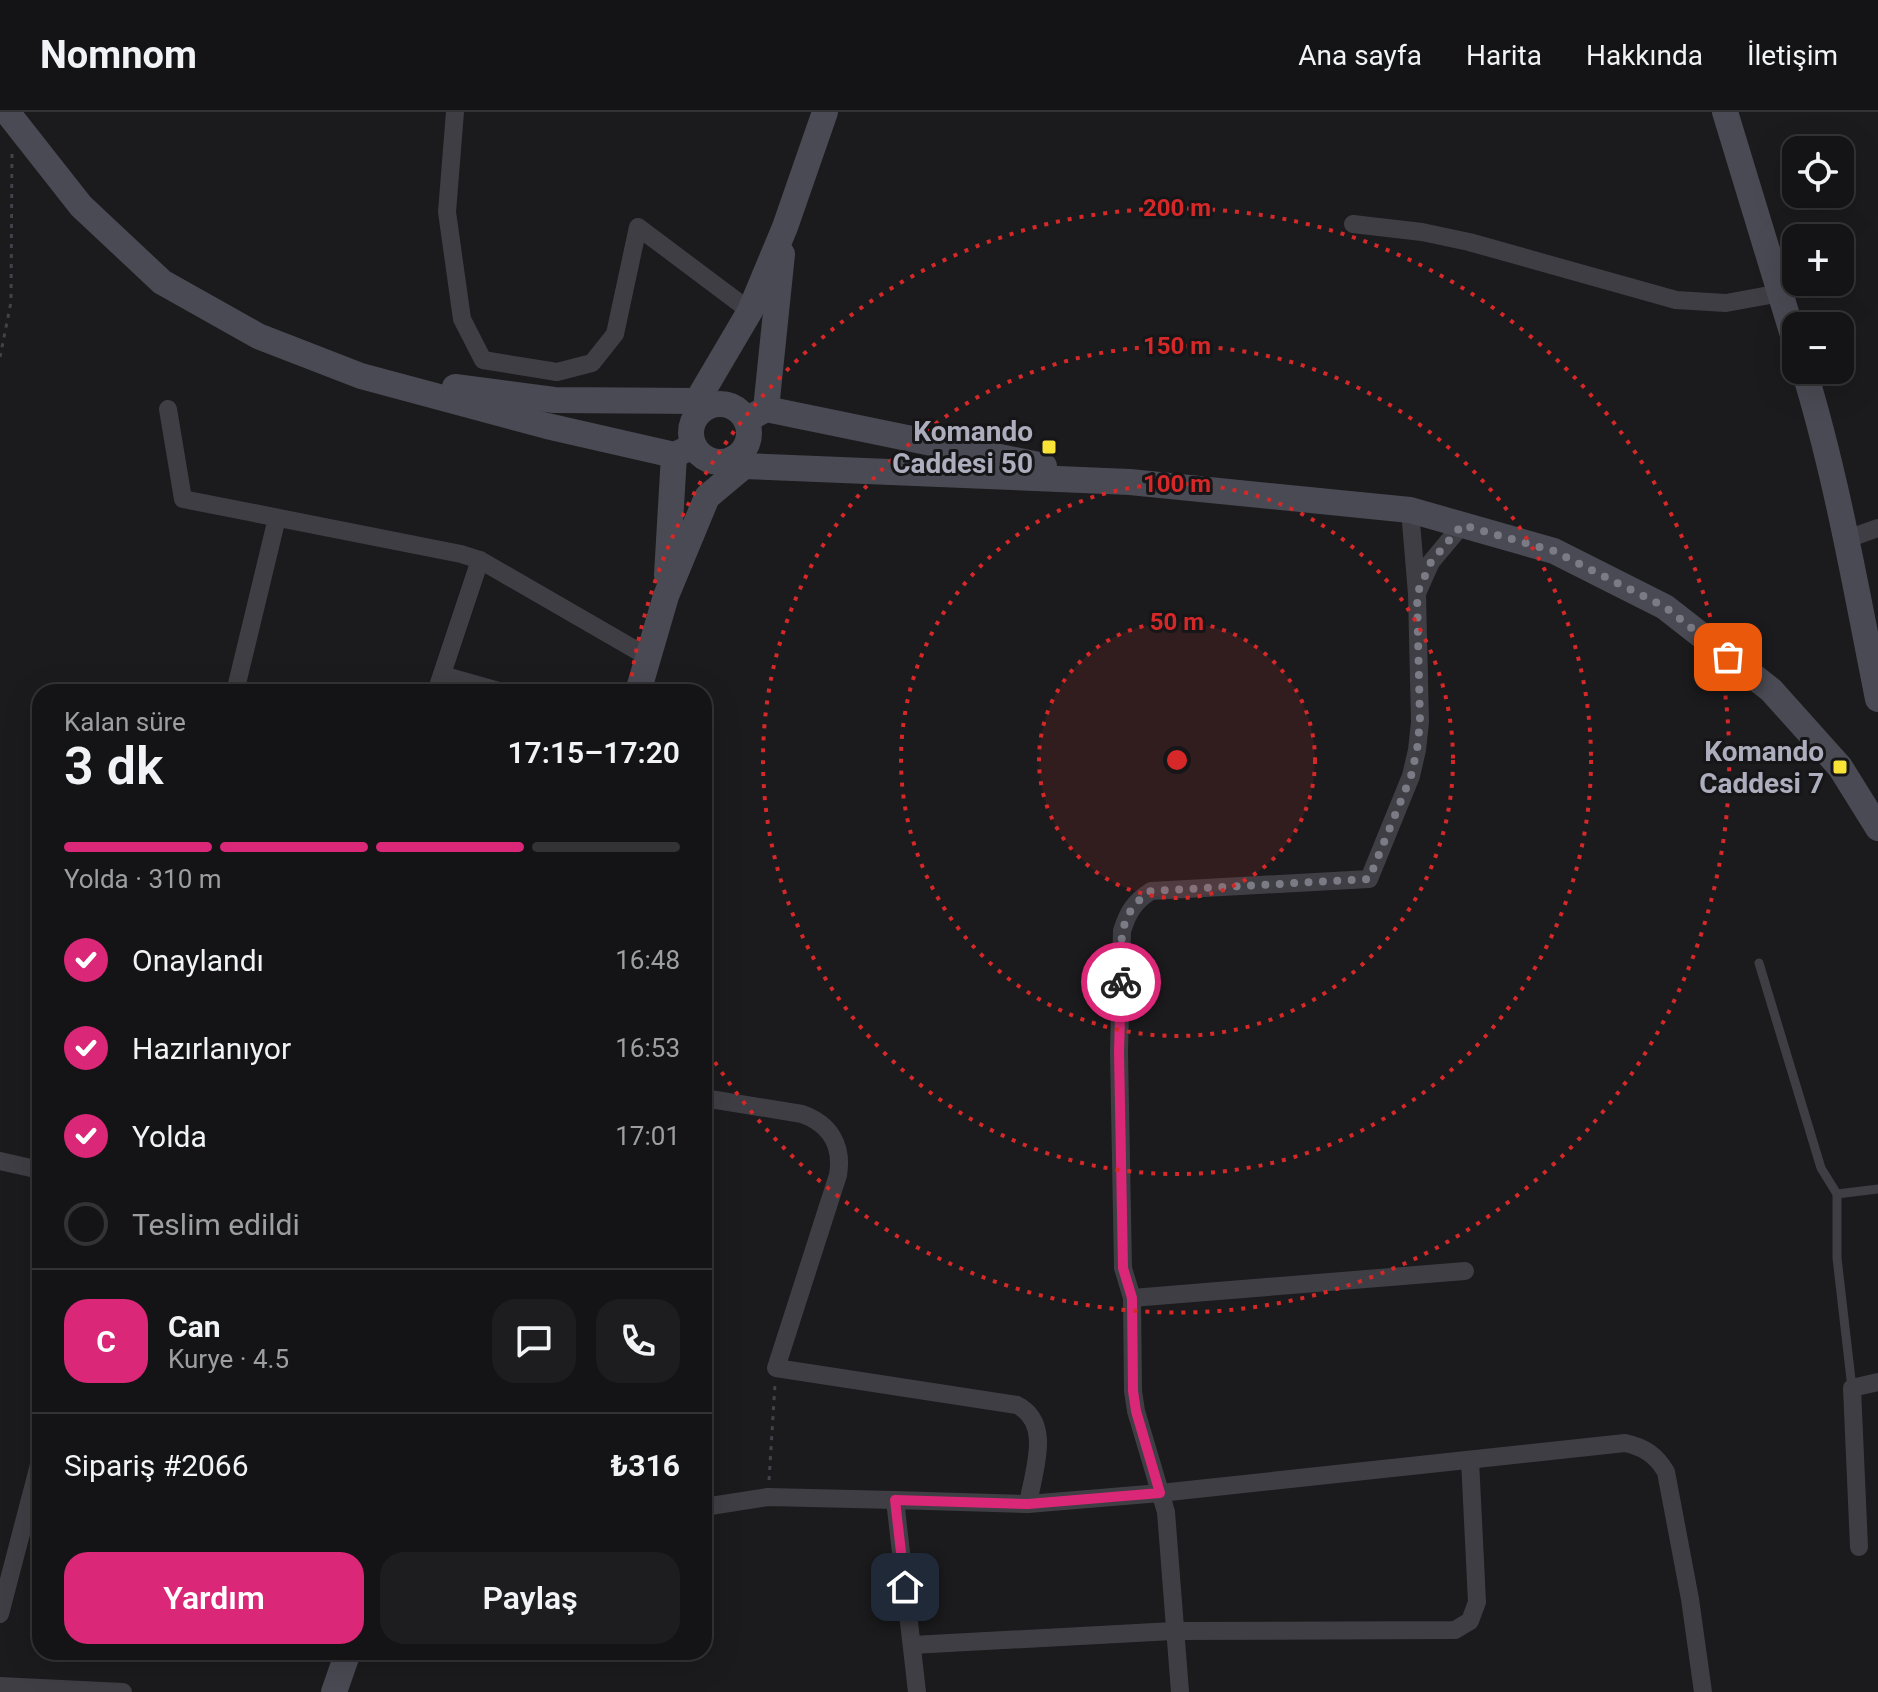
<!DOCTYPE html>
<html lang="tr">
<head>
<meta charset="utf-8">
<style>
	:root { --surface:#141416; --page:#1d1d1f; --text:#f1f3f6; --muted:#9d9ea1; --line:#333335; --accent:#db2777 }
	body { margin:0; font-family:Roboto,sans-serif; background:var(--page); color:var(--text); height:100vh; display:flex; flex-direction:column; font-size:30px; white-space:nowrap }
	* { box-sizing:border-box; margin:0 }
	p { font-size:26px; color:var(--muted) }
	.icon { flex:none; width:44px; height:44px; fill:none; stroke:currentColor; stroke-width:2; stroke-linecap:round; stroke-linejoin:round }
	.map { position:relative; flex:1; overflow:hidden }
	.drawer { position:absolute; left:32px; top:572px; width:680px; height:976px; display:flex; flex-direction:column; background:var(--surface); border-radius:24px; box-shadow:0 8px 32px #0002,0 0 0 2px var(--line) }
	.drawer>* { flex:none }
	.buttons { position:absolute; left:1782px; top:24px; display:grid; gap:16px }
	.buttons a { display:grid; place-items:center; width:72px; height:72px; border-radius:16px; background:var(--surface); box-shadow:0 8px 32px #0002,0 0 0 2px var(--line); font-size:40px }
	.pin { position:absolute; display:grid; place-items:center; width:68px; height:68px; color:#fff; margin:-34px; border-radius:16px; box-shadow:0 4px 12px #0006 }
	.courier { position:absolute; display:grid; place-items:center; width:80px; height:80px; margin:-40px; border:6px solid #db2777; border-radius:50%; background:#fff; color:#222; box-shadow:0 2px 10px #0007 }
	.headline em { font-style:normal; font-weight:600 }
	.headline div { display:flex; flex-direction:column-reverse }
	.headline { display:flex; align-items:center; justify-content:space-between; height:136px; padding:0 32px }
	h1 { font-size:52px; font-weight:600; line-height:60px }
	.bar { display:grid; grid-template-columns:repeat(4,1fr); gap:12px 8px; align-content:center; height:96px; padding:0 32px }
	.bar i { height:10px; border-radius:6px; background:var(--line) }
	.bar .current { background:var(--accent) }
	.bar p { grid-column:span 4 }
	.line { display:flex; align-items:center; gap:20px; padding:0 32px; border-top:2px solid var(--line) }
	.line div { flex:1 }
	.round { display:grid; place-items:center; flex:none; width:84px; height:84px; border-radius:24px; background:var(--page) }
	ol { padding:0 32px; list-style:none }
	li { display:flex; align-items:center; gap:24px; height:88px }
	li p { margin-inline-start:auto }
	li .icon { padding:8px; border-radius:50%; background:var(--accent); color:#fff; stroke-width:4 }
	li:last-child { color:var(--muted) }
	li i { width:44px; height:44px; border:4px solid var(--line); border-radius:50% }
	.action { display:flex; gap:16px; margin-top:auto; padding:16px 32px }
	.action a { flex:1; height:92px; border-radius:24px; background:var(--accent); color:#fff; font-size:32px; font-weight:600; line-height:92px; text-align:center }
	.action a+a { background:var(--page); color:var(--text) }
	header { display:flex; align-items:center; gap:48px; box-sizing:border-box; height:112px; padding:0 40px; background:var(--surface); border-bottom:2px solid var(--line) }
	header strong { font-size:38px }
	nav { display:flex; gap:44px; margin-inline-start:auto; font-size:28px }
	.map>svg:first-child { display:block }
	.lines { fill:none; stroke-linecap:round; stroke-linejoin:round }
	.path { stroke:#41424a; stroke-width:3; stroke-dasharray:4 6; stroke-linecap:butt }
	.lane { stroke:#3e3e44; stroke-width:9 }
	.street { stroke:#3e3e44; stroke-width:18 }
	.secondary { stroke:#494a53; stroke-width:26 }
	.done { stroke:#7a7b85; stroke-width:8; stroke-dasharray:0 14.4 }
	.route { stroke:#db2777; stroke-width:10 }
	.ring { fill:none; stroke:#d62828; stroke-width:4; stroke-dasharray:4 8 }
	.poi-dot { fill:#f9e337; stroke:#161618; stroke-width:3 }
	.labels { text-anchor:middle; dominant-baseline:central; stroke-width:6; stroke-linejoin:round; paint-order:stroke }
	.poi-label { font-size:28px; font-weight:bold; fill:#adaebd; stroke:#161618; text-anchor:end }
	.centre { fill:#d62828; stroke:#161618; stroke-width:4 }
	.ring-label { font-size:24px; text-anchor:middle; font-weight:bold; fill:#d62828; stroke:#161618; stroke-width:6; stroke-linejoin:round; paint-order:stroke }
</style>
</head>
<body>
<header>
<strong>Nomnom</strong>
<nav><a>Ana sayfa</a><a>Harita</a><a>Hakkında</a><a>İletişim</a></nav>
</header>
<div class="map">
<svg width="1878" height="1580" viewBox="0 0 1878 1580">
	<rect width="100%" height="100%" fill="#1b1b1d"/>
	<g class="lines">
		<g class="path">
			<path d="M0,245L11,190L12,41"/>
			<path d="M769,1368L775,1272"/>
		</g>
		<g class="lane">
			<path d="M1759,851L1821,1056L1837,1082V1146L1852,1276"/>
			<path d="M1837,1082L1878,1077"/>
		</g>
		<g class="street">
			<path d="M455,0L447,100L462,207L483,248L557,260L592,251L615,222L638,115L750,199"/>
			<path d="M1353,112L1422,120L1469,130L1676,188L1726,191L1780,181"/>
			<path d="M168,297L183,387L461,442L480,448L648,545"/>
			<path d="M1847,427L1878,416"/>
			<path d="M1418,479L1431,450L1462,413"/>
			<path d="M442,563L502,580"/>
			<path d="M235,580L277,406"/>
			<path d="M436,580L480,448"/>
			<path d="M704,986L802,1002C830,1012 843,1033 838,1063L776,1256L1017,1293C1053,1311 1033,1360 1028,1392"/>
			<path d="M0,1049L40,1058"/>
			<path d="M1132,1186L1465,1159"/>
			<path d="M704,1395L768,1385L895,1388"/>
			<path d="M1859,1435L1852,1276L1878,1270"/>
			<path d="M0,1502L40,1349"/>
			<path d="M912,1533L1173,1519L1455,1518L1470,1509L1477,1490L1470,1348"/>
			<path d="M0,1574L123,1580"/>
			<path d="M917,1580L895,1388L1028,1392L1160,1381L1625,1331C1644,1335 1656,1343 1666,1360L1690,1487L1703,1580"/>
			<path d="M1180,1580L1166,1400L1136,1299L1133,1279L1132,1186L1123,1156L1119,940L1122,819C1128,800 1134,790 1151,779L1369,767L1411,664L1417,638L1420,610L1417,482L1410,398"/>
		</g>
		<g class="secondary">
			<path d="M7,0L81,94L162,170L258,224L361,264L547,314L674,343L694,334"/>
			<path d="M1725,0L1796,233"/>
			<path d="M1804,258C1837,366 1856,477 1878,587"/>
			<path d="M455,275L554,288L697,289"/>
			<path d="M697,289L750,199L785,115L825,0"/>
			<circle cx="720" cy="321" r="29"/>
			<path d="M766,297L782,142"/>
			<path d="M746,308L766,297L1044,354"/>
			<path d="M733,347L744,354L1130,370L1410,398L1554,439L1665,495L1771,578L1840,655L1878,716"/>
			<path d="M667,463L674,343"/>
			<path d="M638,580L666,484L707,385L744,354"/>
			<path d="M334,1580L348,1540"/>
		</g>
	</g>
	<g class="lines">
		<path class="done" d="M1121,870C1122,831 1115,803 1151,779L1369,767L1411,664L1417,638L1420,610L1417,482L1431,450L1462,413L1554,439L1665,495L1728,545"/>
		<path class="route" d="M905,1475L895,1388L1028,1392L1160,1381L1136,1299L1133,1279L1132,1186L1123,1156L1119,940L1121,870"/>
	</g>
	<circle cx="1177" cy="648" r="138" fill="#d62828" fill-opacity=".12"/>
	<g class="ring">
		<circle cx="1177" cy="648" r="138"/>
		<circle cx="1177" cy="648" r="276"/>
		<circle cx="1177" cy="648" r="414"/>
		<path d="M630 576A552 552 0 1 1 706 936"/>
	</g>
	<g class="poi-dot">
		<rect x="1041" y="327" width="16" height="16" rx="4"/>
		<rect x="1832" y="647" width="16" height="16" rx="4"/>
	</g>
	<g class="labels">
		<g class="poi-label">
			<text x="1033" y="319">Komando<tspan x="1033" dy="32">Caddesi 50</tspan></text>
			<text x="1824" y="639">Komando<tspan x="1824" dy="32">Caddesi 7</tspan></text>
		</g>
	</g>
	<circle cx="1177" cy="648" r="12" class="centre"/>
	<g class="ring-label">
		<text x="1177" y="104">200 m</text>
		<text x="1177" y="242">150 m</text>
		<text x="1177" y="380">100 m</text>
		<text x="1177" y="518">50 m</text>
	</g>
</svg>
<div class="buttons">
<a><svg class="icon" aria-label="locate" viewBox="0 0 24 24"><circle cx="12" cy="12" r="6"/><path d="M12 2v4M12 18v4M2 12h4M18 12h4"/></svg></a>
<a>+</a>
<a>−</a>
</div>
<div class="pin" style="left:1728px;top:545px;background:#ea580c"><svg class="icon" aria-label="bag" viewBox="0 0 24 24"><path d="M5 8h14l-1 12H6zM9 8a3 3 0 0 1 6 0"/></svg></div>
<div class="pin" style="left:905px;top:1475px;background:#1f2937"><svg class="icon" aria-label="home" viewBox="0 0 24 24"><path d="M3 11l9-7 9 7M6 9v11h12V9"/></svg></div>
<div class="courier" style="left:1121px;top:870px"><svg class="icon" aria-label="bike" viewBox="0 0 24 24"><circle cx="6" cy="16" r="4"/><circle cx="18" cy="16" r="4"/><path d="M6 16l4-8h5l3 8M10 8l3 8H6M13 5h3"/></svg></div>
<section class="drawer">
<div class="headline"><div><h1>3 dk</h1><p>Kalan süre</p></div><em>17:15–17:20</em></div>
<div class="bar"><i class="current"></i><i class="current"></i><i class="current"></i><i></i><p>Yolda · 310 m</p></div>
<ol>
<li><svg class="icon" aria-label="check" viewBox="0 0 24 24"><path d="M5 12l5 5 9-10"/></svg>Onaylandı<p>16:48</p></li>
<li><svg class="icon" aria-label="check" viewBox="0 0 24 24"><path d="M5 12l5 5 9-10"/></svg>Hazırlanıyor<p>16:53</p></li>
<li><svg class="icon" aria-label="check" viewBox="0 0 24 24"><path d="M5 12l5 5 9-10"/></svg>Yolda<p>17:01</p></li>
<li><i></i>Teslim edildi</li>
</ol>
<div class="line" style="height:144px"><b class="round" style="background:var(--accent);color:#fff">C</b><div><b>Can</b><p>Kurye · 4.5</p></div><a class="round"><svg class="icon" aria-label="chat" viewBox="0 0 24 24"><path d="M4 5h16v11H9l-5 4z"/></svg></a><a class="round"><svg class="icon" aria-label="phone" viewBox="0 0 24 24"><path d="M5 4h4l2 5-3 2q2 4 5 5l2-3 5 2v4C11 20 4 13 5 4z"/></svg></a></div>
<div class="line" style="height:104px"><div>Sipariş #2066</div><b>₺316</b></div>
<div class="action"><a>Yardım</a><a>Paylaş</a></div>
</section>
</div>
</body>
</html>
